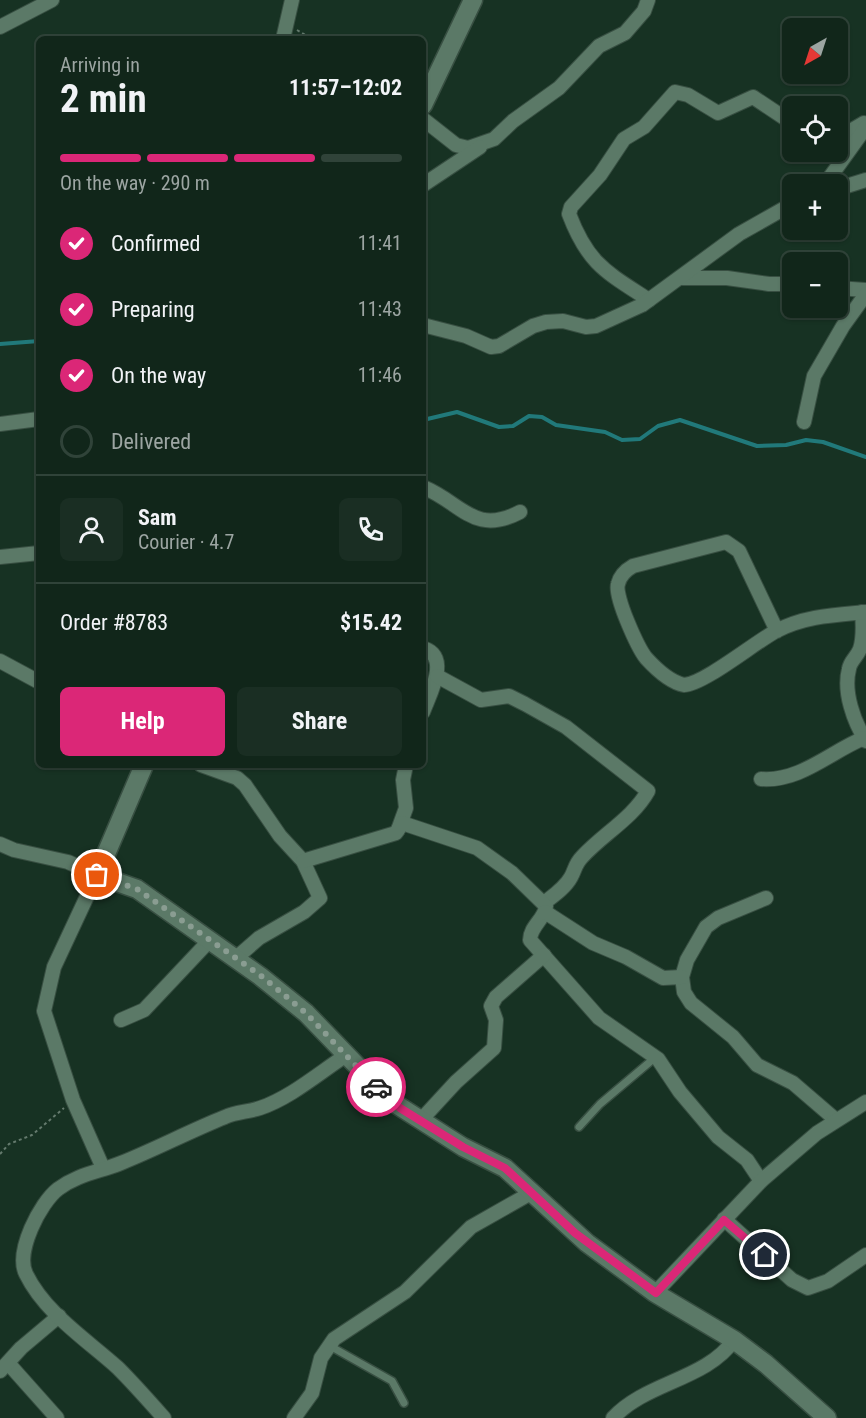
<!DOCTYPE html>
<html lang="en">
<head>
<meta charset="utf-8">
<style>
	:root { --surface:#11261a; --page:#1a2e23; --text:#f1f3f6; --muted:#9ca5a2; --line:#304339; --accent:#db2777 }
	body { margin:0; font-family:"Roboto Condensed",sans-serif; background:var(--page); color:var(--text); height:100vh; display:flex; flex-direction:column; font-size:22px; white-space:nowrap }
	* { box-sizing:border-box; margin:0 }
	p { font-size:20px; color:var(--muted) }
	.icon { flex:none; width:33px; height:33px; fill:none; stroke:currentColor; stroke-width:2; stroke-linecap:round; stroke-linejoin:round }
	.map { position:relative; flex:1; overflow:hidden }
	.details { position:absolute; left:36px; top:36px; width:390px; height:732px; display:flex; flex-direction:column; background:var(--surface); border-radius:9px; box-shadow:0 2px 4px #0004,0 0 0 2px var(--line) }
	.details>* { flex:none }
	.needle { width:39px; rotate:219deg }
	.buttons { position:absolute; left:782px; top:18px; display:grid; gap:12px }
	.buttons a { display:grid; place-items:center; width:66px; height:66px; border-radius:9px; background:var(--surface); box-shadow:0 2px 4px #0004,0 0 0 2px var(--line); font-size:30px }
	.pin { position:absolute; display:grid; place-items:center; width:51px; height:51px; color:#fff; margin:-26px; border:3px solid #fff; border-radius:50%; box-shadow:0 2px 6px #0007 }
	.courier { position:absolute; display:grid; place-items:center; width:60px; height:60px; margin:-30px; border:4px solid #db2777; border-radius:50%; background:#fff; color:#222; box-shadow:0 2px 8px #0007 }
	.headline em { font-style:normal; font-weight:700 }
	.headline div { display:flex; flex-direction:column-reverse }
	.headline { display:flex; align-items:center; justify-content:space-between; height:102px; padding:0 24px }
	h1 { font-size:39px; font-weight:700; line-height:45px }
	.bar { display:grid; grid-template-columns:repeat(4,1fr); gap:9px 6px; align-content:center; height:72px; padding:0 24px }
	.bar i { height:8px; border-radius:4px; background:var(--line) }
	.bar .selected { background:var(--accent) }
	.bar p { grid-column:span 4 }
	.line { display:flex; align-items:center; gap:15px; padding:0 24px; border-top:2px solid var(--line) }
	.line div { flex:1 }
	.round { display:grid; place-items:center; flex:none; width:63px; height:63px; border-radius:9px; background:var(--page) }
	ol { padding:0 24px; list-style:none }
	li { display:flex; align-items:center; gap:18px; height:66px }
	li p { margin-inline-start:auto }
	li .icon { padding:6px; border-radius:50%; background:var(--accent); color:#fff; stroke-width:4 }
	li:last-child { color:var(--muted) }
	li i { width:33px; height:33px; border:3px solid var(--line); border-radius:50% }
	.button { display:flex; gap:12px; margin-top:auto; padding:12px 24px }
	.button a { flex:1; height:69px; border-radius:9px; background:var(--accent); color:#fff; font-size:24px; font-weight:700; line-height:69px; text-align:center }
	.button a+a { background:var(--page); color:var(--text) }
	.map>svg:first-child { display:block }
	.lines { fill:none; stroke-linecap:round; stroke-linejoin:round }
	.stream { stroke:#21797a; stroke-width:4 }
	.lane-casing { stroke:#384f42; stroke-width:10 }
	.street-casing { stroke:#384f42; stroke-width:16 }
	.secondary-casing { stroke:#384f42; stroke-width:21 }
	.path { stroke:#647a6d; stroke-width:2; stroke-dasharray:3 3; stroke-linecap:butt }
	.lane { stroke:#5b7967; stroke-width:7 }
	.street { stroke:#5b7967; stroke-width:14 }
	.secondary { stroke:#5b7967; stroke-width:18 }
	.done { stroke:#8a9d92; stroke-width:6; stroke-dasharray:0 10.8 }
	.route { stroke:#db2777; stroke-width:8 }
</style>
</head>
<body>
<div class="map">
<svg width="866" height="1418" viewBox="0 0 866 1418">
	<rect width="100%" height="100%" fill="#173223"/>
	<g class="lines">
		<g class="stream">
			<path d="M0,344L39,341"/>
			<path d="M423,420L457,412L499,427L513,426L529,416L542,417L556,425L605,432L622,440L640,439L658,426L680,420L757,446L786,445L806,440L823,442L866,457"/>
		</g>
		<defs>
			<g id="lane">
				<path d="M579,1127L600,1104L651,1061L653,1056"/>
				<path d="M330,1346L392,1381L404,1403"/>
			</g>
			<g id="street">
				<path d="M0,27L52,0"/>
				<path d="M283,39L292,0"/>
				<path d="M423,119L456,145L468,148L494,139L513,121L559,88L599,46L625,33L644,11L648,0"/>
				<path d="M837,139L864,123"/>
				<path d="M825,184L866,127"/>
				<path d="M423,185L480,147"/>
				<path d="M837,189L866,180"/>
				<path d="M680,278H727L769,284H792"/>
				<path d="M837,288L866,290"/>
				<path d="M649,300C606,272 588,264 569,214L571,207L600,175L624,139L644,127L675,92L688,95L718,113L753,97L792,123"/>
				<path d="M423,325L466,336L491,347L499,346L533,326L546,322L563,321L586,327L596,326L642,305L739,234L792,204"/>
				<path d="M804,422L814,376L843,326L866,294"/>
				<path d="M0,424L39,419"/>
				<path d="M423,487C462,503 474,536 520,512"/>
				<path d="M0,557L39,553"/>
				<path d="M862,612C863,624 864,637 860,649C857,657 850,661 849,669C843,692 854,722 866,741"/>
				<path d="M777,631L739,551L726,542L633,566C626,570 620,575 618,584C614,596 638,648 646,658C656,669 670,682 684,685C704,684 754,643 776,631C805,616 834,615 866,612"/>
				<path d="M423,648C451,657 430,693 423,712"/>
				<path d="M0,661L39,682"/>
				<path d="M437,676L481,700L509,696L525,704L566,727L648,791C633,818 603,834 582,857C575,864 575,870 571,877C565,888 553,896 544,903"/>
				<path d="M201,765L237,778L245,785L280,836L303,861L320,898L304,912L259,938L236,958"/>
				<path d="M761,779C800,782 830,752 864,738"/>
				<path d="M398,830L406,808L403,780L406,765"/>
				<path d="M0,844L14,850L68,862L97,875L54,967L44,1011L73,1100L103,1168"/>
				<path d="M303,861L396,833L402,823L477,848L512,873L546,906C545,919 530,926 530,940L599,1018L658,1059L680,1092L718,1137L747,1160L761,1181"/>
				<path d="M766,898L718,918L706,927L687,960L682,977L684,992L691,1003L733,1037L757,1065L793,1083L836,1120"/>
				<path d="M545,912L593,943L626,957L663,978L682,977"/>
				<path d="M121,1020L144,1010L210,940"/>
				<path d="M421,1120L456,1082L494,1048L496,1020L491,1006L496,997L544,955"/>
				<path d="M724,1219L792,1280L808,1288L828,1281L866,1255"/>
				<path d="M655,1293L761,1181L817,1133L866,1102"/>
				<path d="M8,1363L57,1418"/>
				<path d="M0,1371L21,1348L59,1316"/>
				<path d="M164,1418C149,1401 134,1384 118,1368C87,1340 45,1313 26,1274C15,1252 40,1203 58,1189C78,1174 99,1172 121,1163C156,1149 190,1131 225,1117C236,1112 248,1112 260,1108C290,1098 319,1073 345,1056"/>
				<path d="M294,1418L312,1393L321,1358L334,1339L405,1292L471,1227L531,1193"/>
				<path d="M613,1418C646,1382 706,1380 734,1340"/>
			</g>
			<g id="secondary">
				<path d="M423,105L473,0"/>
				<path d="M144,765L97,875L137,889L260,976L306,1013L391,1101L463,1147L505,1168L587,1243L655,1293L734,1340L766,1364L827,1418"/>
			</g>
		</defs>
		<use href="#lane" class="lane-casing"/>
		<use href="#street" class="street-casing"/>
		<use href="#secondary" class="secondary-casing"/>
		<g class="path">
			<path d="M297,30L312,39"/>
			<path d="M0,1154L9,1144L32,1135L64,1108"/>
		</g>
		<use href="#lane" class="lane"/>
		<use href="#street" class="street"/>
		<use href="#secondary" class="secondary"/>
	</g>
	<g class="lines">
		<path class="done" d="M97,875L137,889L260,975L306,1013L376,1087"/>
		<path class="route" d="M376,1087L400,1108L463,1147L505,1168L575,1233L656,1293L724,1220L765,1255"/>
	</g>
</svg>
<div class="buttons">
<a><svg class="needle" viewBox="-14 -14 28 28"><path d="M0-13l5 13h-10z" fill="#e53935"/><path d="M0 13l5-13h-10z" fill="#9ca5a2"/></svg></a>
<a><svg class="icon" aria-label="locate" viewBox="0 0 24 24"><circle cx="12" cy="12" r="6"/><path d="M12 2v4M12 18v4M2 12h4M18 12h4"/></svg></a>
<a>+</a>
<a>−</a>
</div>
<div class="pin" style="left:97px;top:875px;background:#ea580c"><svg class="icon" aria-label="bag" viewBox="0 0 24 24"><path d="M5 8h14l-1 12H6zM9 8a3 3 0 0 1 6 0"/></svg></div>
<div class="pin" style="left:765px;top:1255px;background:#1f2937"><svg class="icon" aria-label="home" viewBox="0 0 24 24"><path d="M3 11l9-7 9 7M6 9v11h12V9"/></svg></div>
<div class="courier" style="left:376px;top:1087px"><svg class="icon" aria-label="car" viewBox="0 0 24 24"><path d="M5 17H2v-5l4-1 3-4h7l3 4 3 1v5h-3M9 17h6M6 11h13"/><circle cx="7" cy="17" r="2"/><circle cx="17" cy="17" r="2"/></svg></div>
<section class="details">
<div class="headline"><div><h1>2 min</h1><p>Arriving in</p></div><em>11:57–12:02</em></div>
<div class="bar"><i class="selected"></i><i class="selected"></i><i class="selected"></i><i></i><p>On the way · 290 m</p></div>
<ol>
<li><svg class="icon" aria-label="check" viewBox="0 0 24 24"><path d="M5 12l5 5 9-10"/></svg>Confirmed<p>11:41</p></li>
<li><svg class="icon" aria-label="check" viewBox="0 0 24 24"><path d="M5 12l5 5 9-10"/></svg>Preparing<p>11:43</p></li>
<li><svg class="icon" aria-label="check" viewBox="0 0 24 24"><path d="M5 12l5 5 9-10"/></svg>On the way<p>11:46</p></li>
<li><i></i>Delivered</li>
</ol>
<div class="line" style="height:108px"><a class="round"><svg class="icon" aria-label="person" viewBox="0 0 24 24"><circle cx="12" cy="8" r="4"/><path d="M4 21q1-7 8-7t8 7"/></svg></a><div><b>Sam</b><p>Courier · 4.7</p></div><a class="round"><svg class="icon" aria-label="phone" viewBox="0 0 24 24"><path d="M5 4h4l2 5-3 2q2 4 5 5l2-3 5 2v4C11 20 4 13 5 4z"/></svg></a></div>
<div class="line" style="height:78px"><div>Order #8783</div><b>$15.42</b></div>
<div class="button"><a>Help</a><a>Share</a></div>
</section>
</div>
</body>
</html>
